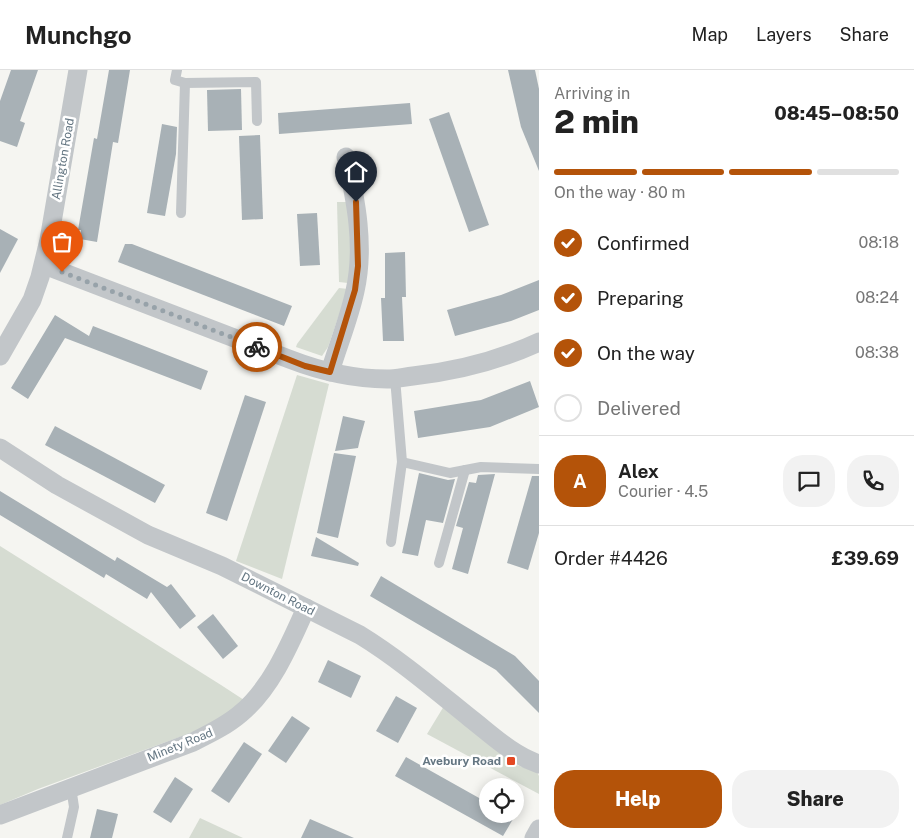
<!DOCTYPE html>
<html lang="en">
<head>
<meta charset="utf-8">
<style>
	:root { --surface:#fff; --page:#f2f2f2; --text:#222; --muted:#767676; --line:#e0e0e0; --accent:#b45309 }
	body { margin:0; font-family:"Public Sans",sans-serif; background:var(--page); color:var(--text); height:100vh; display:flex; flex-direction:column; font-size:19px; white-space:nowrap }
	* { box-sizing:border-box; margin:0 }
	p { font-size:16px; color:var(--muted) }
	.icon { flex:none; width:28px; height:28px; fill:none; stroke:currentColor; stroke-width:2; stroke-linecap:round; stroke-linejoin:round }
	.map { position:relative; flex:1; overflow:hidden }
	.side { display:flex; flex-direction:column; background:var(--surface); width:375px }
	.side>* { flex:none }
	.fabs { position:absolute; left:479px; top:708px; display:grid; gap:10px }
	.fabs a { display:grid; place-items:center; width:45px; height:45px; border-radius:50%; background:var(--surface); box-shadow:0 2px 12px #0003; font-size:25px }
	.pin { position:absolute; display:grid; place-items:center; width:42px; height:42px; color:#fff; margin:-51px -21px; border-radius:50% 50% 50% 0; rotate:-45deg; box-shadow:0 0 5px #0007 }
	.pin .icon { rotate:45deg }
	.courier { position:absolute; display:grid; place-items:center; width:50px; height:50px; margin:-25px; border:4px solid #b45309; border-radius:50%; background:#fff; color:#222; box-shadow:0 1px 6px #0007 }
	.head em { font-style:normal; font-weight:800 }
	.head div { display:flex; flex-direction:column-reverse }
	.head { display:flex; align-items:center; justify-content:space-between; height:85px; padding:0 15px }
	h1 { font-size:32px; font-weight:800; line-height:38px }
	.bar { display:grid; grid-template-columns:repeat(4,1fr); gap:8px 5px; align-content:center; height:60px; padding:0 15px }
	.bar i { height:6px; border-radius:4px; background:var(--line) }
	.bar .on { background:var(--accent) }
	.bar p { grid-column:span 4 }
	.line { display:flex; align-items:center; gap:12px; padding:0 15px; border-top:1px solid var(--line) }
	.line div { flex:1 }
	.round { display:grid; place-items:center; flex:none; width:52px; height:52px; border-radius:20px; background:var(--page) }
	ol { padding:0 15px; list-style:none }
	li { display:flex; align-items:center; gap:15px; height:55px }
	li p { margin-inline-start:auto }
	li .icon { padding:5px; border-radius:50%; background:var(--accent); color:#fff; stroke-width:4 }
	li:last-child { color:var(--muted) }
	li i { width:28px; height:28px; border:2px solid var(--line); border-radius:50% }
	.action { display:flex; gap:10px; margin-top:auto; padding:10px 15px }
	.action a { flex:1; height:58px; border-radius:20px; background:var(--accent); color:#fff; font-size:20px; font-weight:800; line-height:58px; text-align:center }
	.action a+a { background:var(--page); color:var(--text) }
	header { display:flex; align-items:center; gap:30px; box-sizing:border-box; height:70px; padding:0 25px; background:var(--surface); border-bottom:1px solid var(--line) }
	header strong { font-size:24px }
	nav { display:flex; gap:28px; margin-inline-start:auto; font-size:18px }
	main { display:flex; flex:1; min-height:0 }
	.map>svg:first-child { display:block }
	.green { fill:#d6dcd2 }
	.building { fill:#a8b1b6 }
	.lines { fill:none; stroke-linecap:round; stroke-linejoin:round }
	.service { stroke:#c2c6c9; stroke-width:10 }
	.minor { stroke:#c2c6c9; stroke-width:19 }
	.done { stroke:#97a2a9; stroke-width:5; stroke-dasharray:0 9 }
	.route { stroke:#b45309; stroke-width:6 }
	.poi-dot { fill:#e44722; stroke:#fff; stroke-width:2 }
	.labels { text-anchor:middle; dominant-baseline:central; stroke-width:5; stroke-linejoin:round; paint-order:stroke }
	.street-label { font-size:12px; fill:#647682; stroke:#fff }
	.poi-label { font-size:12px; font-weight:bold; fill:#647682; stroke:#fff; text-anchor:end }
</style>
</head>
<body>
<header>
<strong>Munchgo</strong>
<nav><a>Map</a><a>Layers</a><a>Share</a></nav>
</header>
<main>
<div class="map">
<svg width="539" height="768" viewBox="0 0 539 768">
	<rect width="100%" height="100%" fill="#f5f5f1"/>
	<g class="green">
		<path d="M337,132H347L350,135V202L348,213L339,212Z"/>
		<path d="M339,218L348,219L328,277L322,286L296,277L297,274Z"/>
		<path d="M297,305L329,314L282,509L236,491Z"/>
		<path d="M0,476L221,615L244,630L223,648L196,661L38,719L0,735Z"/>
		<path d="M444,636L514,694L537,702L539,706V724L427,664Z"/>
		<path d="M200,748L243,768H189Z"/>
	</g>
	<g class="building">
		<path d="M11,0H38L20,51L25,53L17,77L0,71V31Z"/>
		<path d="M109,0H130L118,73L113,72L97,172L80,169L81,160H78L94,68L97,69Z"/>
		<path d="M508,0H535L539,19V101L521,57Z"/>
		<path d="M241,19L242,60L208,61L207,20Z"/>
		<path d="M410,33L412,54L279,64L278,43Z"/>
		<path d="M449,42L489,155L469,162L429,49Z"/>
		<path d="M162,54L177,57L176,84L165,146L147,143Z"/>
		<path d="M260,65L263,149L242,150L239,66Z"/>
		<path d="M317,143L320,195L300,196L297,144Z"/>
		<path d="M0,159L18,169L0,203Z"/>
		<path d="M125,174H132L292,236L284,256L118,192Z"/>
		<path d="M405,182L406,227H402L404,271H383L381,228H385V183Z"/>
		<path d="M539,210V240L511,251L455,266L447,240L501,225Z"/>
		<path d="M55,245L89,266L93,256L208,301L201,320L65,268L28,329L11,318Z"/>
		<path d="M530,311L539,337L490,357L418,368L414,341L481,330Z"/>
		<path d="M245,325L266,332L227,451L206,443Z"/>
		<path d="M343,346L365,351L360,369L358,378L335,381Z"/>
		<path d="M55,356L165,415L155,433L45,375Z"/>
		<path d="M334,383L356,386L338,468L317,463Z"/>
		<path d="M419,403L448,410L455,409L443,453L426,450L418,486L402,483Z"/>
		<path d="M495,404L468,504L452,499L463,458L456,456L469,412L476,413L478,405Z"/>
		<path d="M532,406H539V463L528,500L507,493Z"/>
		<path d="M0,421L115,491L117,487L167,517L171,514L196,546L180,559L151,522L147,529L106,504L104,508L0,445Z"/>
		<path d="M316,467L359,493L358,496L311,486Z"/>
		<path d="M381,506L515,586L539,611V643L496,600L370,526Z"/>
		<path d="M213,544L238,576L223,589L197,557Z"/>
		<path d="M328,590L361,606L351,628L318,612Z"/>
		<path d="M396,626L417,638L398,673L376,661Z"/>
		<path d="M292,646L310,658L286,693L268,681Z"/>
		<path d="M244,672L262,684L229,733L211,721Z"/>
		<path d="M406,687L488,733V744H516L503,766L395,706Z"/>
		<path d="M175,707L193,719L171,753L153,742Z"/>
		<path d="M97,739L118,744L112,768H90Z"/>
		<path d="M310,749L354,768H301Z"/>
	</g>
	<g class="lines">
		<g class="service">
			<path d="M177,0L175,10L185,13L256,12L257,51"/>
			<path d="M181,143L185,13"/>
			<path d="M402,392L450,403L481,397L539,399"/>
			<path d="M391,472L402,392L395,308"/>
			<path d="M439,493L465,400"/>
			<path d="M67,768L74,737L71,717"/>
		</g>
		<g class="minor">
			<path d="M44,195L289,289C320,301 353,309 387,309C395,309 404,307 413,306C458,301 498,291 539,272"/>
			<path d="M0,286L32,230L40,207L49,170L78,0"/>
			<path d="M330,302C338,275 349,249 355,221C365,177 356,130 346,87"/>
			<path d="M0,378L57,415L148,465L222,496L360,565C399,589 434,619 470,648C492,665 512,685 539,694"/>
			<path d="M0,745L193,672C209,664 226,656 240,644C271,619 290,574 306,538"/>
			<path d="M534,768L539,759"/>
		</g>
	</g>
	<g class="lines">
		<path class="done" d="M62,202L257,277"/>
		<path class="route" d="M257,277L305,296L330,302L355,220L358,196L356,132"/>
	</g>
	<rect class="poi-dot" x="506" y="686" width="10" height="10" rx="2.5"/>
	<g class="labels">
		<g class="street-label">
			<text transform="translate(63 89) rotate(-80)">Allington Road</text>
			<text transform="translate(278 524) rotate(27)">Downton Road</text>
			<text transform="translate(180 675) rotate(-22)">Minety Road</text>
		</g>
		<g class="poi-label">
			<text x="501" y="691">Avebury Road</text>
		</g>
	</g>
</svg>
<div class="fabs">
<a><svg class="icon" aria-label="locate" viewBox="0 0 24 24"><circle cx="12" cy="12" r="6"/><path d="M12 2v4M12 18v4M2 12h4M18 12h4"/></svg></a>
</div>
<div class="pin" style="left:62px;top:202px;background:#ea580c"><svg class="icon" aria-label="bag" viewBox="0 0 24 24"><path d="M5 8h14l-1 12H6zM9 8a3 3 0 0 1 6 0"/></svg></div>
<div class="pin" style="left:356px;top:132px;background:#1f2937"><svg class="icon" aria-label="home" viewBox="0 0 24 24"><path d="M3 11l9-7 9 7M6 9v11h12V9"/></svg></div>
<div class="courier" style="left:257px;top:277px"><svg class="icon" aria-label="bike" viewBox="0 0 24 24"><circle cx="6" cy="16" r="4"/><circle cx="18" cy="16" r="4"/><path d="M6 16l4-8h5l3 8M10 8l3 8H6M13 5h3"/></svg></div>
</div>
<section class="side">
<div class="head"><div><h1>2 min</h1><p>Arriving in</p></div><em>08:45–08:50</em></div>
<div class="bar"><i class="on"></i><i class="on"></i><i class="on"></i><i></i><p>On the way · 80 m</p></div>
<ol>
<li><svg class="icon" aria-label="check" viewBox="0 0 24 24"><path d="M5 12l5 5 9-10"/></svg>Confirmed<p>08:18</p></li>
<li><svg class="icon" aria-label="check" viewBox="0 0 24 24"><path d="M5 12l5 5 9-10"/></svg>Preparing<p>08:24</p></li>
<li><svg class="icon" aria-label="check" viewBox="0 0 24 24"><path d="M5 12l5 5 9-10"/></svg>On the way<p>08:38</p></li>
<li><i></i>Delivered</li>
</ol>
<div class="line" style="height:90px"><b class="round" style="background:var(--accent);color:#fff">A</b><div><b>Alex</b><p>Courier · 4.5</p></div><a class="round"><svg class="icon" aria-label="chat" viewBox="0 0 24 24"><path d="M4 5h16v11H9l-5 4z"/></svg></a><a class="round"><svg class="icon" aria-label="phone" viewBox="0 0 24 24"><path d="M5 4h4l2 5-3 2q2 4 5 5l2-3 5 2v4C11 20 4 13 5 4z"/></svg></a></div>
<div class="line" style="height:65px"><div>Order #4426</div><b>£39.69</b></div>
<div class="action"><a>Help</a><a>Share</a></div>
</section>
</main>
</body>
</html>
